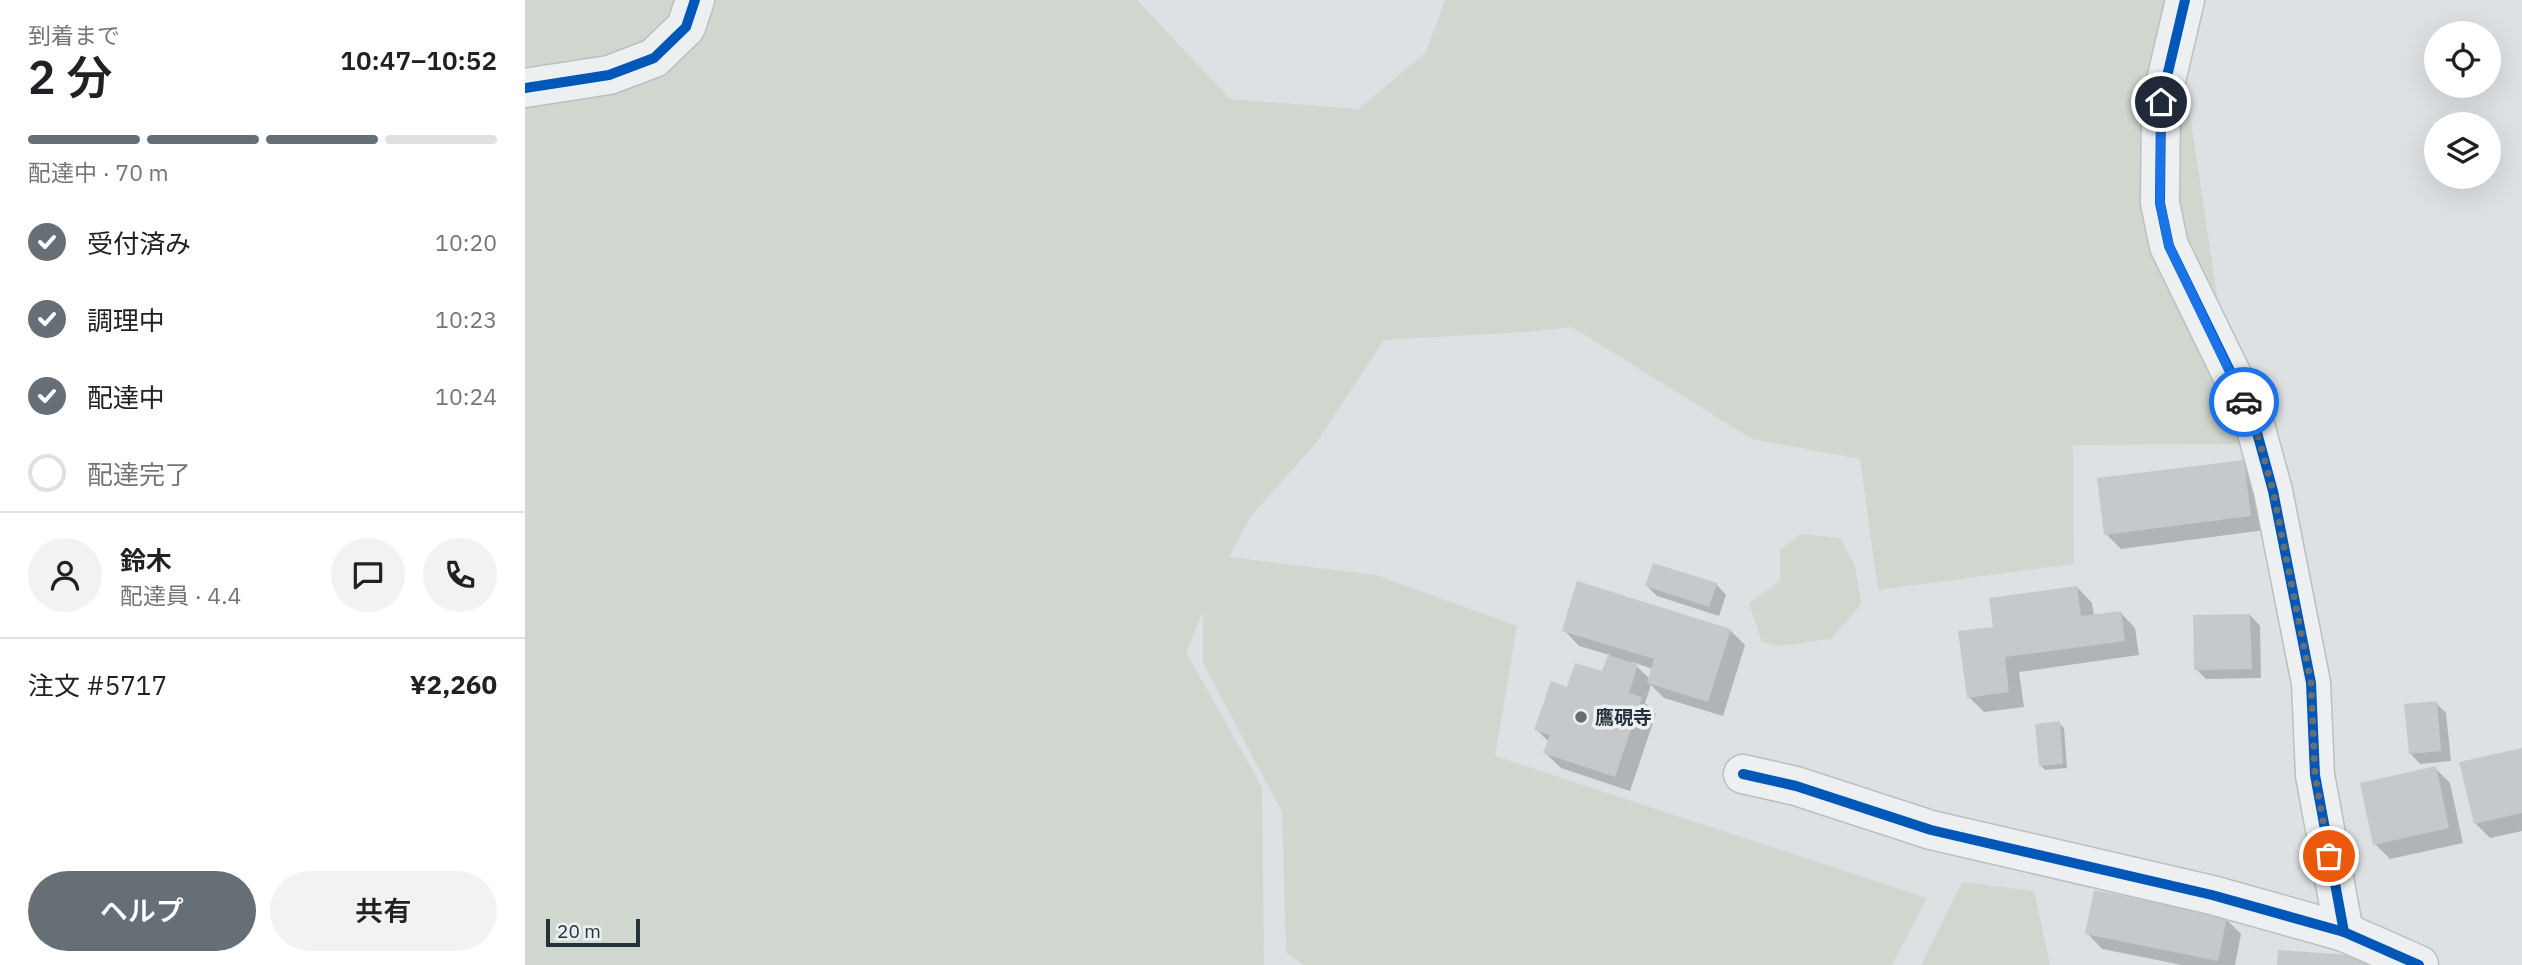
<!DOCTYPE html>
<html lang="ja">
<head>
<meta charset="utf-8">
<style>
	:root { --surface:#fff; --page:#f2f2f2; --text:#202124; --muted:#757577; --line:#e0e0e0; --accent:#666f76 }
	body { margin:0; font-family:"IBM Plex Sans","Noto Sans JP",sans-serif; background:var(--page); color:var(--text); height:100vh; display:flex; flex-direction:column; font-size:26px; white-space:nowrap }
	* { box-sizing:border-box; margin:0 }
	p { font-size:23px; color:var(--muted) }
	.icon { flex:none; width:38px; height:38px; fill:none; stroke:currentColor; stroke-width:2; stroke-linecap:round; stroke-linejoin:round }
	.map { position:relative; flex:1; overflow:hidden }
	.details { display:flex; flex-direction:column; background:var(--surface); width:525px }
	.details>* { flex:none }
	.fabs { position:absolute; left:1899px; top:21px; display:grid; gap:14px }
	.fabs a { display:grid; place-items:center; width:77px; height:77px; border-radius:50%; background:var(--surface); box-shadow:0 7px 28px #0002; font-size:35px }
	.scale { position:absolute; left:21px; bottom:18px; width:94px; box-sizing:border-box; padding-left:7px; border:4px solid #26323b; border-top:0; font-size:19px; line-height:24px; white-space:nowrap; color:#26323b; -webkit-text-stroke:5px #ebf0f3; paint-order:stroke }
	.pin { position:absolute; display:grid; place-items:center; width:60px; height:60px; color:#fff; margin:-30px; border:4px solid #fff; border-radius:50%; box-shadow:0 2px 7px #0007 }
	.courier { position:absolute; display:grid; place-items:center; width:70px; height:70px; margin:-35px; border:5px solid #1a73e8; border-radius:50%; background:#fff; color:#222; box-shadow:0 2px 9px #0007 }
	.summary em { font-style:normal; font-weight:600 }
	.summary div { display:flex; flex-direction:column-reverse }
	.summary { display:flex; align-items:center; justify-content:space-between; height:119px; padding:0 28px }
	h1 { font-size:46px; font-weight:600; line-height:52px }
	.bar { display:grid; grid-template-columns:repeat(4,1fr); gap:10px 7px; align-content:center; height:84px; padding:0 28px }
	.bar i { height:9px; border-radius:5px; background:var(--line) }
	.bar .on { background:var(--accent) }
	.bar p { grid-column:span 4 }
	.line { display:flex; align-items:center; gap:18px; padding:0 28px; border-top:2px solid var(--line) }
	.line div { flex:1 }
	.round { display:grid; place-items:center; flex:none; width:74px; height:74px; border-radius:37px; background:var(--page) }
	ol { padding:0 28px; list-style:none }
	li { display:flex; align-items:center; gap:21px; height:77px }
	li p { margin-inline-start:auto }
	li .icon { padding:7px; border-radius:50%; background:var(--accent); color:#fff; stroke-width:4 }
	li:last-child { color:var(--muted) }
	li i { width:38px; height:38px; border:4px solid var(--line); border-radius:50% }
	.action { display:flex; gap:14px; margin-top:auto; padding:14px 28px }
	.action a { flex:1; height:80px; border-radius:42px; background:var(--accent); color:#fff; font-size:28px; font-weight:600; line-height:80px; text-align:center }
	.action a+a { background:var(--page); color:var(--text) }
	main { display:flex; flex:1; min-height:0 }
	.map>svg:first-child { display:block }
	.green { fill:#d0d7cf }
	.shadow { fill:#0003; fill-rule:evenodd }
	.building { fill:#c6c9cc }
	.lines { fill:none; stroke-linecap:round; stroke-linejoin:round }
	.minor-casing { stroke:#bcbfc2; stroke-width:41 }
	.minor { stroke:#edeff0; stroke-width:38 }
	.cycleway-casing { stroke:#ebf0f3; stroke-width:15 }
	.cycleway { stroke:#0057b8; stroke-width:10 }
	.done { stroke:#666f76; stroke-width:7; stroke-dasharray:0 12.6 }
	.route { stroke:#1a73e8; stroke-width:9 }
	.poi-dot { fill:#666f76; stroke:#ebf0f3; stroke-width:2.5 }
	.labels { text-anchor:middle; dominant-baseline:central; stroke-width:7; stroke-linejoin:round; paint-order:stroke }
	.poi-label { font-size:19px; font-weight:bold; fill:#26323b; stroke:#ebf0f3; text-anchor:start }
</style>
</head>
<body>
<main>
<section class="details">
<div class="summary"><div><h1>2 分</h1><p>到着まで</p></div><em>10:47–10:52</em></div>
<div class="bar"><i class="on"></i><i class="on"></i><i class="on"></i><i></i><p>配達中 · 70 m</p></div>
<ol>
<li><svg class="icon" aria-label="check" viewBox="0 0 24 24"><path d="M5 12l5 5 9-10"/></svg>受付済み<p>10:20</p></li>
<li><svg class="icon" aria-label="check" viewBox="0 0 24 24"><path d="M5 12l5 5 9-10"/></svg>調理中<p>10:23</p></li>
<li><svg class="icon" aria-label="check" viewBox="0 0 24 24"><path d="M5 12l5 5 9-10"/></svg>配達中<p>10:24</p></li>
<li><i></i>配達完了</li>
</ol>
<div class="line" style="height:126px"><a class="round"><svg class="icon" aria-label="person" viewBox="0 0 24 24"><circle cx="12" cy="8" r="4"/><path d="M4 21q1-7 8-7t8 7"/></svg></a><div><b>鈴木</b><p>配達員 · 4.4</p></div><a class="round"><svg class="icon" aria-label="chat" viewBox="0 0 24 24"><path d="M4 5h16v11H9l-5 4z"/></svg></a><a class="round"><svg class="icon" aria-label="phone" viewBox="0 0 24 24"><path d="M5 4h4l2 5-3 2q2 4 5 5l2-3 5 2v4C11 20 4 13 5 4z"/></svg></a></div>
<div class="line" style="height:91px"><div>注文 #5717</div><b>¥2,260</b></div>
<div class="action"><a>ヘルプ</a><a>共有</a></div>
</section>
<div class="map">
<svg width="1997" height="965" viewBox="0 0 1997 965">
	<rect width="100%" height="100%" fill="#dee1e4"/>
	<g class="green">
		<path d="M0,0H612L705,99L834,109L901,52L920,0H1648L1714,444L1548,445L1549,564L1353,590L1335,459L1227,439L1047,327L1001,332L859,340L791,443L726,516L704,557L851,575L992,626L970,756L1402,898L1367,965H779L761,953L757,812L678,663V612L661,652L737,787L739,965H0Z"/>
		<path d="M1276,534L1315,538L1330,566L1336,604L1306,639L1253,646L1237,642L1224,603L1255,581V550Z"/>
		<path d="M1437,882L1509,891L1525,965H1396Z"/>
	</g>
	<g class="shadow">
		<path d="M1718,461L1733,477L1740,530L1596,549L1581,534Z"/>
		<path d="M1191,584L1201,595L1194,616L1132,596L1122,586Z"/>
		<path d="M1552,587L1567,603L1569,616L1595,612L1610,628L1614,655L1494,672L1499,707L1459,712L1444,697L1470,628Z"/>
		<path d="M1725,615L1735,626L1736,678L1681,679L1671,669Z"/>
		<path d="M1039,630H1205L1220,645L1198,716L1139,698L1126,685L1120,703L1131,714L1105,791L1036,768L1020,753L1024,742L1011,729L1043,689L1078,674L1085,655L1054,646ZM1107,662L1128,669L1125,679Z"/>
		<path d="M1911,703L1921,713L1926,761L1895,764L1885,753Z"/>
		<path d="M1534,723L1539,728L1542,768L1520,770L1515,765Z"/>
		<path d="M1997,750V831L1965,838L1950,823Z"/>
		<path d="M1910,768L1925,783L1938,843L1865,859L1850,844Z"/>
		<path d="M1701,919L1716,934L1710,965H1657L1577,949L1562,933Z"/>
	</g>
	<g class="building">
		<path d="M1719,460L1726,516L1579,535L1572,478Z"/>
		<path d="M1128,563L1192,583L1184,607L1120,586Z"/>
		<path d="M1052,581L1206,629L1183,702L1122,683L1129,659L1037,631Z"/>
		<path d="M1552,586L1556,616L1596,611L1600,641L1480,657L1484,692L1442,698L1433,631L1468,627L1464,598Z"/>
		<path d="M1725,614L1727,669L1669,670L1668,615Z"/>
		<path d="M1083,655L1113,665L1104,693L1117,697L1090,777L1018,753L1025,735L1009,730L1026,681L1042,687L1050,663L1077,671Z"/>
		<path d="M1912,701L1916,751L1884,754L1879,704Z"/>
		<path d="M1535,721L1538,764L1514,766L1510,724Z"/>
		<path d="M1997,748V813L1949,824L1934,762Z"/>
		<path d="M1911,766L1924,828L1848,845L1835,783Z"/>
		<path d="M1569,890L1702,917L1693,961L1560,934Z"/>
		<path d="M1753,950L1852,957L1851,965H1752Z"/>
	</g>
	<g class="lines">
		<defs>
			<g id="minor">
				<path d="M1660,0L1636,102L1635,203L1644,246L1728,418L1748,491L1786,683L1790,775L1819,932"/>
				<path d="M0,88L84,75L129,58L161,27L170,0"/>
				<path d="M1218,774L1271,786L1406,830L1687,895L1819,932L1894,965"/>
			</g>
		</defs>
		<use href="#minor" class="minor-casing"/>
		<use href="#minor" class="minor"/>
		<defs>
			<g id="cycleway">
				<path d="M1660,0L1636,102L1635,203L1644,246L1728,418L1748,491L1786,683L1790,775L1819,932"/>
				<path d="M0,88L84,75L129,58L161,27L170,0"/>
				<path d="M1218,774L1271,786L1406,830L1687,895L1819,932L1894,965"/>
			</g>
		</defs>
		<use href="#cycleway" class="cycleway-casing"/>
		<use href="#cycleway" class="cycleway"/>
	</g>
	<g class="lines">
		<path class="done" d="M1719,402L1728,418L1748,491L1786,683L1790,775L1804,856"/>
		<path class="route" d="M1636,102L1635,203L1644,246L1719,402"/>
	</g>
	<circle class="poi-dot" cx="1056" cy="717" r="7"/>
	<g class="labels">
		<g class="poi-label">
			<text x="1070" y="717">鷹硯寺</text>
		</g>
	</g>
</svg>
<div class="fabs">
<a><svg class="icon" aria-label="locate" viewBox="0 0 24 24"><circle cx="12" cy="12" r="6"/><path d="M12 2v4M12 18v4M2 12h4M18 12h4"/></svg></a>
<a><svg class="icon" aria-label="layers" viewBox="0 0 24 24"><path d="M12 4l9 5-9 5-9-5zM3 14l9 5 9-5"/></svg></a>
</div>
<div class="scale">20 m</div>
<div class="pin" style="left:1804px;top:856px;background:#ea580c"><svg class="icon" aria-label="bag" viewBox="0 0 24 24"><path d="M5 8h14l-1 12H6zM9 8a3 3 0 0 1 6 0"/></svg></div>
<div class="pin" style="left:1636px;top:102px;background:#1f2937"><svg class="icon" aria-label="home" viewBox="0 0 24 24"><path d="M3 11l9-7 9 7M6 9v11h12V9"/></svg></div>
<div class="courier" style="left:1719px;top:402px"><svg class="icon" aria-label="car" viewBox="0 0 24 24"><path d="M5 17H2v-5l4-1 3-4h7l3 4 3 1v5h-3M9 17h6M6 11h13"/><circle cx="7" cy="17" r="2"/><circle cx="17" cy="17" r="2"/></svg></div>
</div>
</main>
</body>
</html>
